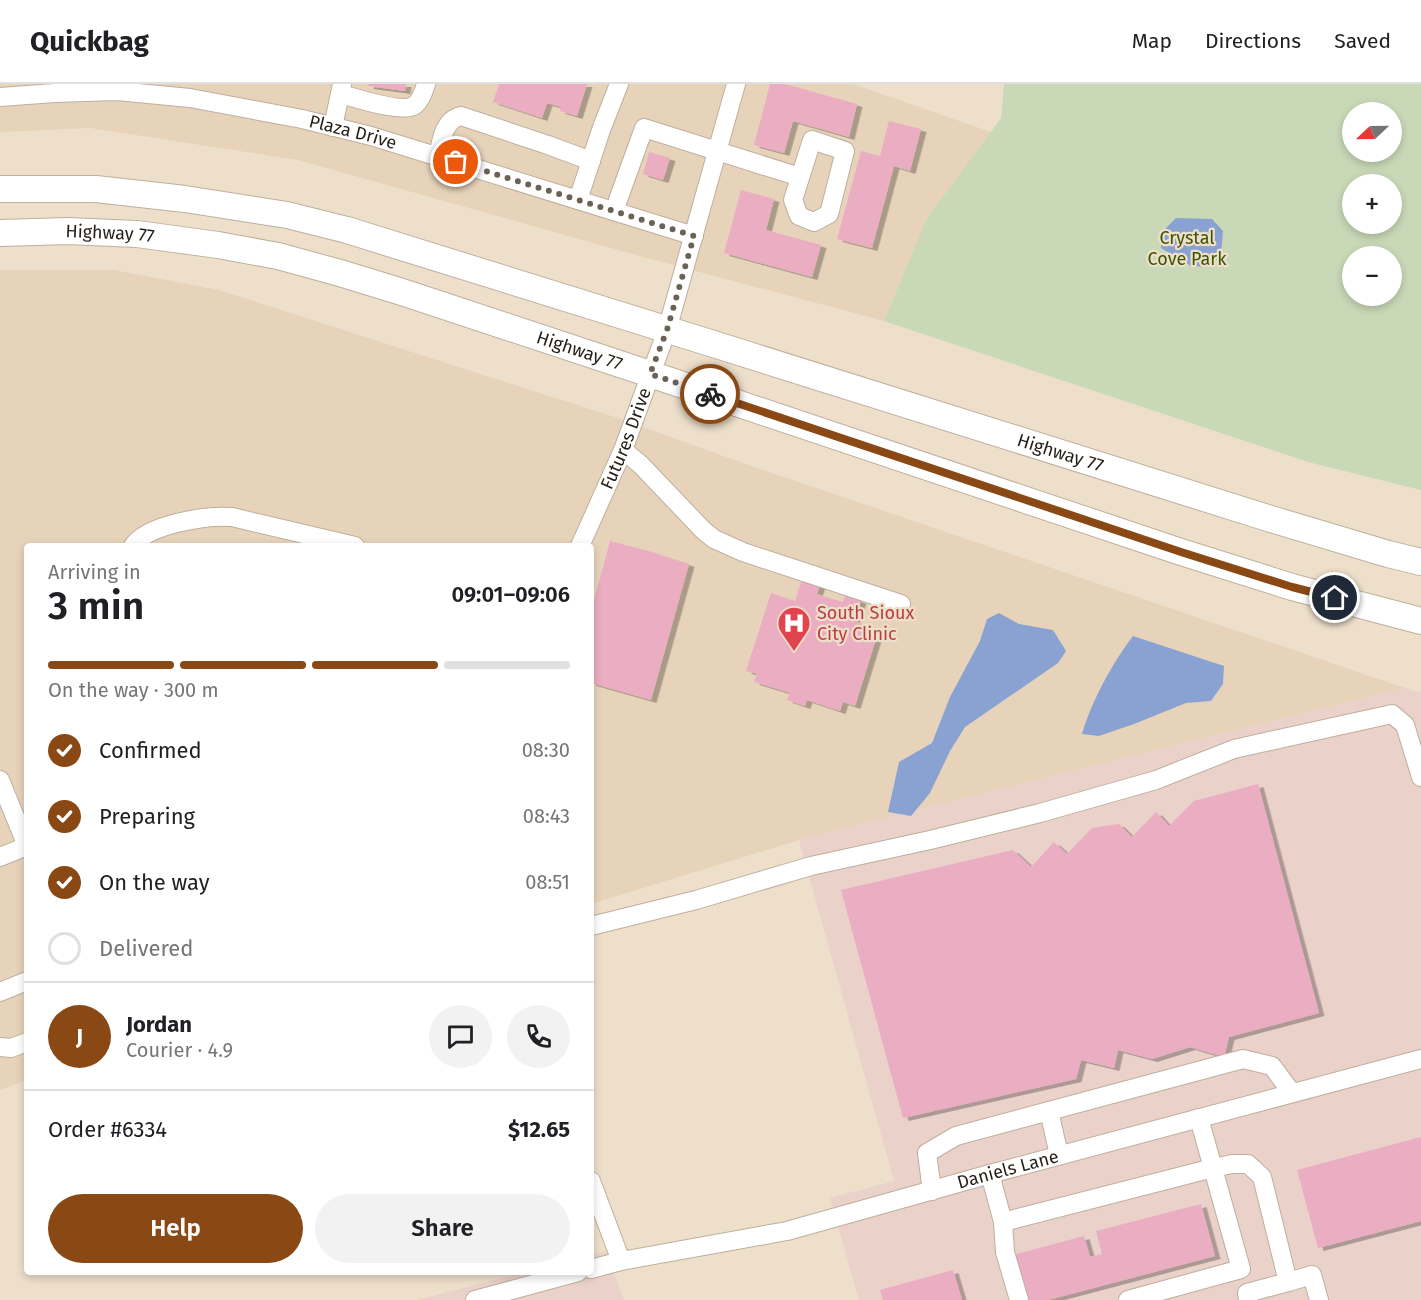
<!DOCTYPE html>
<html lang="en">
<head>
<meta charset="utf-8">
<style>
	:root { --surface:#fff; --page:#f2f2f2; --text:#202124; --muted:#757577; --line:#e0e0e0; --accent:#8a4914 }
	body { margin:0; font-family:"Fira Sans",sans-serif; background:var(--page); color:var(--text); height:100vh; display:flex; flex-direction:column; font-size:22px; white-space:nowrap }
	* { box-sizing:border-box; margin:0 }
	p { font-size:20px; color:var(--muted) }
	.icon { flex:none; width:33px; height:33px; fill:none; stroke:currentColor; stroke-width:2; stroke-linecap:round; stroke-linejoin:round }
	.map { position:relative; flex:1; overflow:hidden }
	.drawer { position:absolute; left:24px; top:459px; width:570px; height:732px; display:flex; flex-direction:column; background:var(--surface); border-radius:6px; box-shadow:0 3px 9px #0003 }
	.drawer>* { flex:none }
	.needle { width:39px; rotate:248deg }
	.buttons { position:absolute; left:1342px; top:18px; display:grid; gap:12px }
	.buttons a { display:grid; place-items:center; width:60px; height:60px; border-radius:50%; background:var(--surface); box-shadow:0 3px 9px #0003; font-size:30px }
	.pin { position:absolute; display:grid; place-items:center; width:51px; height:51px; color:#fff; margin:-26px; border:3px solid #fff; border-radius:50%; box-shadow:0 2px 6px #0007 }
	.courier { position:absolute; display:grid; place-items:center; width:60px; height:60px; margin:-30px; border:4px solid #8a4914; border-radius:50%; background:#fff; color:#222; box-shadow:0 2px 8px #0007 }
	.head em { font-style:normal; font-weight:600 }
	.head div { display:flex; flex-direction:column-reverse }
	.head { display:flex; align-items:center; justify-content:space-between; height:102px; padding:0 24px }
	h1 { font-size:39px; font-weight:600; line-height:45px }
	.bar { display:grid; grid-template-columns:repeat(4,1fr); gap:9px 6px; align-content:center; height:72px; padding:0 24px }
	.bar i { height:8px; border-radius:4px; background:var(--line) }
	.bar .current { background:var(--accent) }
	.bar p { grid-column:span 4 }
	.line { display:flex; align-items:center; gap:15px; padding:0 24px; border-top:2px solid var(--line) }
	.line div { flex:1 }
	.round { display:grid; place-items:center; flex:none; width:63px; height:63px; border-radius:32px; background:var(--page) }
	ol { padding:0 24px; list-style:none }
	li { display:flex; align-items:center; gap:18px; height:66px }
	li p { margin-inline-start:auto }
	li .icon { padding:6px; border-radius:50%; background:var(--accent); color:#fff; stroke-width:4 }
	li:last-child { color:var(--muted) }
	li i { width:33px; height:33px; border:3px solid var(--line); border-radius:50% }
	.button { display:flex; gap:12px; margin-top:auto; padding:12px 24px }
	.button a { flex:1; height:69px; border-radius:36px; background:var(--accent); color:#fff; font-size:24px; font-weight:600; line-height:69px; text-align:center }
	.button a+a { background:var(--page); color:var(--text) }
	header { display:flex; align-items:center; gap:36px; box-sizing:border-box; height:84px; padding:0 30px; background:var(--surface); border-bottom:2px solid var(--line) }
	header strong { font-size:28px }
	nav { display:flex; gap:33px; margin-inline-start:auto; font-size:21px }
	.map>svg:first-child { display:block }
	.built { fill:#e7d3ba }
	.industrial { fill:#ead1ca }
	.green { fill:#c9d8b7; fill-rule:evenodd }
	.water { fill:#89a2d2 }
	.building { fill:#eaadc2; filter:url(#shadow) }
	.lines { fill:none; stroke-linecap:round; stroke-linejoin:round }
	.minor-casing { stroke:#beaf9d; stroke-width:20 }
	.highway-casing { stroke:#beaf9d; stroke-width:28 }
	.minor { stroke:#fff; stroke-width:18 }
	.highway { stroke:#fff; stroke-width:26 }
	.done { stroke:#6a6255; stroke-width:6; stroke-dasharray:0 10.8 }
	.route { stroke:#8a4914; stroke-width:8 }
	.labels { text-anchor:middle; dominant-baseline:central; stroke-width:4.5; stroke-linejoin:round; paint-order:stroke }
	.street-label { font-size:18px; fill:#231e16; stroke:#eedfcb }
	.park-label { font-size:18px; fill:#3b5501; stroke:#eedfcb }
	.health-label { font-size:18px; fill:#be3a42; stroke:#eedfcb; text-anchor:start }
</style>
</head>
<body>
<header>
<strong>Quickbag</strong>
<nav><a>Map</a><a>Directions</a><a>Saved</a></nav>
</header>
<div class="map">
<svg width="1421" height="1216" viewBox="0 0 1421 1216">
	<defs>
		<filter id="shadow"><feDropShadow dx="5.5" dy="3" stdDeviation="0" flood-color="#0004"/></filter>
	</defs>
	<rect width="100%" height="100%" fill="#eedfcb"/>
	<g class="built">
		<path d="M0,0H853L991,48L926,136L884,237L643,173L298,76L90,44L0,48Z"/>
		<path d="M0,186H114L219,206L621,335L740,378L1405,604L799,756L591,820V462H27V996L0,1006Z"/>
	</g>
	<g class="industrial">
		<path d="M1405,604L1421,609V1216H859L830,1114L894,1097L799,756Z"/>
		<path d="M606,1168L624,1216H417L526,1188H591V1171Z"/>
	</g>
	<path class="green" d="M1004,0H1421V406L1308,378L884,237L926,136L1001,34ZM1353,28H1392V68H1353ZM1353,100H1392V140H1353ZM1353,172H1392V212H1353Z"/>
	<g class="water">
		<path d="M1176,134L1212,135L1223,147L1221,170L1211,183L1191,182L1161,164V149Z"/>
		<path d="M999,529L1019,540L1053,546L1066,567L1058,579L965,643L950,667L930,709L911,732L888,728L899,678L932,659L950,613L980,557L987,535Z"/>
		<path d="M1133,552L1224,582L1223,600L1211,617L1186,619L1134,640L1099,652L1082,650C1092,616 1112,580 1133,552Z"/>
	</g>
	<g class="building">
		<path d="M369,0H406L405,7L368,2Z"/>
		<path d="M499,0H587L577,32L560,27L561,23L547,19L542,34L493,18Z"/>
		<path d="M770,0H785L857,20L849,53L793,37L784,69L754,61Z"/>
		<path d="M889,37L921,45L910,87L894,82L872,164L837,155L861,67L880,72Z"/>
		<path d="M649,68L670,74L663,96L643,90Z"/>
		<path d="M741,106L774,115L766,146L821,161L812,193L724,169Z"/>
		<path d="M610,457L649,467L689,480L651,616L591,599V527Z"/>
		<path d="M802,495L820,501L817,510L843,518L845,511L861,517L854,537L879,545L855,622L843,618L840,627L807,616L805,622L787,616L790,609L754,598L757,590L746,587L771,509L795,517Z"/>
		<path d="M1258,700L1319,929L1229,953L1224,973L1190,963L1152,975L1118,966L1114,984L1081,976L1076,995L903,1034L841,806L1013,766L1031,783L1054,758L1067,770L1092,744L1119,740L1132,753L1156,728L1169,742L1194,717Z"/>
		<path d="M1421,1053V1137L1318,1164L1297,1086Z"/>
		<path d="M1201,1120L1215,1172L1048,1216H1025L1013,1171L1084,1152L1090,1173L1102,1170L1096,1147Z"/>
		<path d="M953,1186L962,1216H883L880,1206Z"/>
	</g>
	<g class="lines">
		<defs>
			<g id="minor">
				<path d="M341,10C356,14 403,30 415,21C421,16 424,7 426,0"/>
				<path id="s1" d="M0,13L55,9L117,7L190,14L302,35L371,52L694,152"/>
				<path d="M333,43L342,0"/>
				<path d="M812,56L845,67L829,130L814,138L799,132L793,116Z"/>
				<path d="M438,73C441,58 443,36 461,32L548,61L591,77"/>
				<path d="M578,116L601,46L619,0"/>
				<path d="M614,127L644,44L800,93"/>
				<path d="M623,366L641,381L703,446L714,455L743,468L901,520"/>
				<path d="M133,462C148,440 207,431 232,433L355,462"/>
				<path id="s2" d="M580,462L623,366L667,246L736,0"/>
				<path d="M0,696L27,762"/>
				<path d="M0,773L27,762"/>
				<path d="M591,842L696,816L811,782L930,756L1040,729L1156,696L1234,665L1392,630L1405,641L1421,693"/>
				<path d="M0,908L27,897"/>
				<path d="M0,963L11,964L27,958"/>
				<path d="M1049,1027L1059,1071"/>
				<path d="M990,1090L1003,1138L1005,1168L1019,1216"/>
				<path d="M591,1097L621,1177"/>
				<path d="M932,1107L927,1069L956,1052L1243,975L1272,982L1292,1009"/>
				<path d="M1003,1138L1213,1084L1232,1080H1248L1262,1093L1288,1198L1247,1209L1248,1216"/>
				<path id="s3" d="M591,1185L621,1177L787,1147L990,1090L1421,975"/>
				<path d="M1288,1198L1312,1191L1319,1216"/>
				<path d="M475,1216L578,1188"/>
				<path d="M1128,1216L1241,1185L1199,1034"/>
			</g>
			<g id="highway">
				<path id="s4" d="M0,105H96L185,115L287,131L347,146L707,258L1271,435L1388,470L1421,478"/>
				<path id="s5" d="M0,149L67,147L137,150L218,161L278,172L340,189L402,208L650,290L1181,468L1292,503L1421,537"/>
			</g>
		</defs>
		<use href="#minor" class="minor-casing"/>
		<use href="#highway" class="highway-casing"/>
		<use href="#minor" class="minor"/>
		<use href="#highway" class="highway"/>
	</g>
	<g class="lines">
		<path class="done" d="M456,78L694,152L667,246L650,290L710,310"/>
		<path class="route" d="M710,310L1181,468L1292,503L1335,514"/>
	</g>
	<defs>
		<symbol id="hospital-pin" viewBox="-11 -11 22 30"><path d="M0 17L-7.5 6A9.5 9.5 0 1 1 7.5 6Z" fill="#e0444e" stroke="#eedfcb"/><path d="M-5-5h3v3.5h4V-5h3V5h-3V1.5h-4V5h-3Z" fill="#fff"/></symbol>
	</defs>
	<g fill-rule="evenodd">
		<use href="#hospital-pin" x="775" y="520" width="38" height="52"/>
	</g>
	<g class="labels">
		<g class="street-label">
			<text stroke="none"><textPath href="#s1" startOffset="357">Plaza Drive</textPath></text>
			<text stroke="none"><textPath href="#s5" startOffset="110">Highway 77</textPath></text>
			<text stroke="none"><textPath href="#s5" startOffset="596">Highway 77</textPath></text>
			<text stroke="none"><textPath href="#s2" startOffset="117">Futures Drive</textPath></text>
			<text stroke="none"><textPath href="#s4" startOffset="1098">Highway 77</textPath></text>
			<text stroke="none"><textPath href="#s3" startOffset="429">Daniels Lane</textPath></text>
		</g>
		<g class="park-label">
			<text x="1187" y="154">Crystal<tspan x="1187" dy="21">Cove Park</tspan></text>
		</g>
		<g class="health-label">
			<text x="817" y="529">South Sioux<tspan x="817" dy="21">City Clinic</tspan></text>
		</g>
	</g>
</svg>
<div class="buttons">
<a><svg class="needle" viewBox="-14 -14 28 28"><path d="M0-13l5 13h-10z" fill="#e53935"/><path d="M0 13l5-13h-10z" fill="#757577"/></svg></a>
<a>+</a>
<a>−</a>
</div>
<div class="pin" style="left:456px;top:78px;background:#ea580c"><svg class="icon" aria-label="bag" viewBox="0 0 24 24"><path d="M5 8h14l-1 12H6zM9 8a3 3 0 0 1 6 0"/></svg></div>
<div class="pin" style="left:1335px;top:514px;background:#1f2937"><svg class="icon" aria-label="home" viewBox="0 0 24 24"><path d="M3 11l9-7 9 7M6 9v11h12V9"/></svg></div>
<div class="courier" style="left:710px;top:310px"><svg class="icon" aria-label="bike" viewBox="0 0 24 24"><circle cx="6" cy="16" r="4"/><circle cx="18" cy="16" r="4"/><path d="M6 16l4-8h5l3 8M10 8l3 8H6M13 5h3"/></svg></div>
<section class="drawer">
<div class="head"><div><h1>3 min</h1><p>Arriving in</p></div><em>09:01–09:06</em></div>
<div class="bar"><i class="current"></i><i class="current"></i><i class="current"></i><i></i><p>On the way · 300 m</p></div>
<ol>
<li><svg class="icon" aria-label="check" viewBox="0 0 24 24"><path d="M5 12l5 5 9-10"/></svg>Confirmed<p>08:30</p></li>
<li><svg class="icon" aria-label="check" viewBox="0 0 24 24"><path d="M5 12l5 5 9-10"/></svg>Preparing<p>08:43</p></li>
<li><svg class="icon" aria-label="check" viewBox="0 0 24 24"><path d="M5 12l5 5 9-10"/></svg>On the way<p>08:51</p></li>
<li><i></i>Delivered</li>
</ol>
<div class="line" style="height:108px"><b class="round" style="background:var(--accent);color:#fff">J</b><div><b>Jordan</b><p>Courier · 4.9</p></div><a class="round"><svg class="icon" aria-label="chat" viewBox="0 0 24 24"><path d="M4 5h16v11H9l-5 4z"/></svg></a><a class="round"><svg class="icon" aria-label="phone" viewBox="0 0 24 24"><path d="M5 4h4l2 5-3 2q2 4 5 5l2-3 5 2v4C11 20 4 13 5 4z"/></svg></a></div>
<div class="line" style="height:78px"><div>Order #6334</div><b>$12.65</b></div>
<div class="button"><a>Help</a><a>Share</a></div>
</section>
</div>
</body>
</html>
